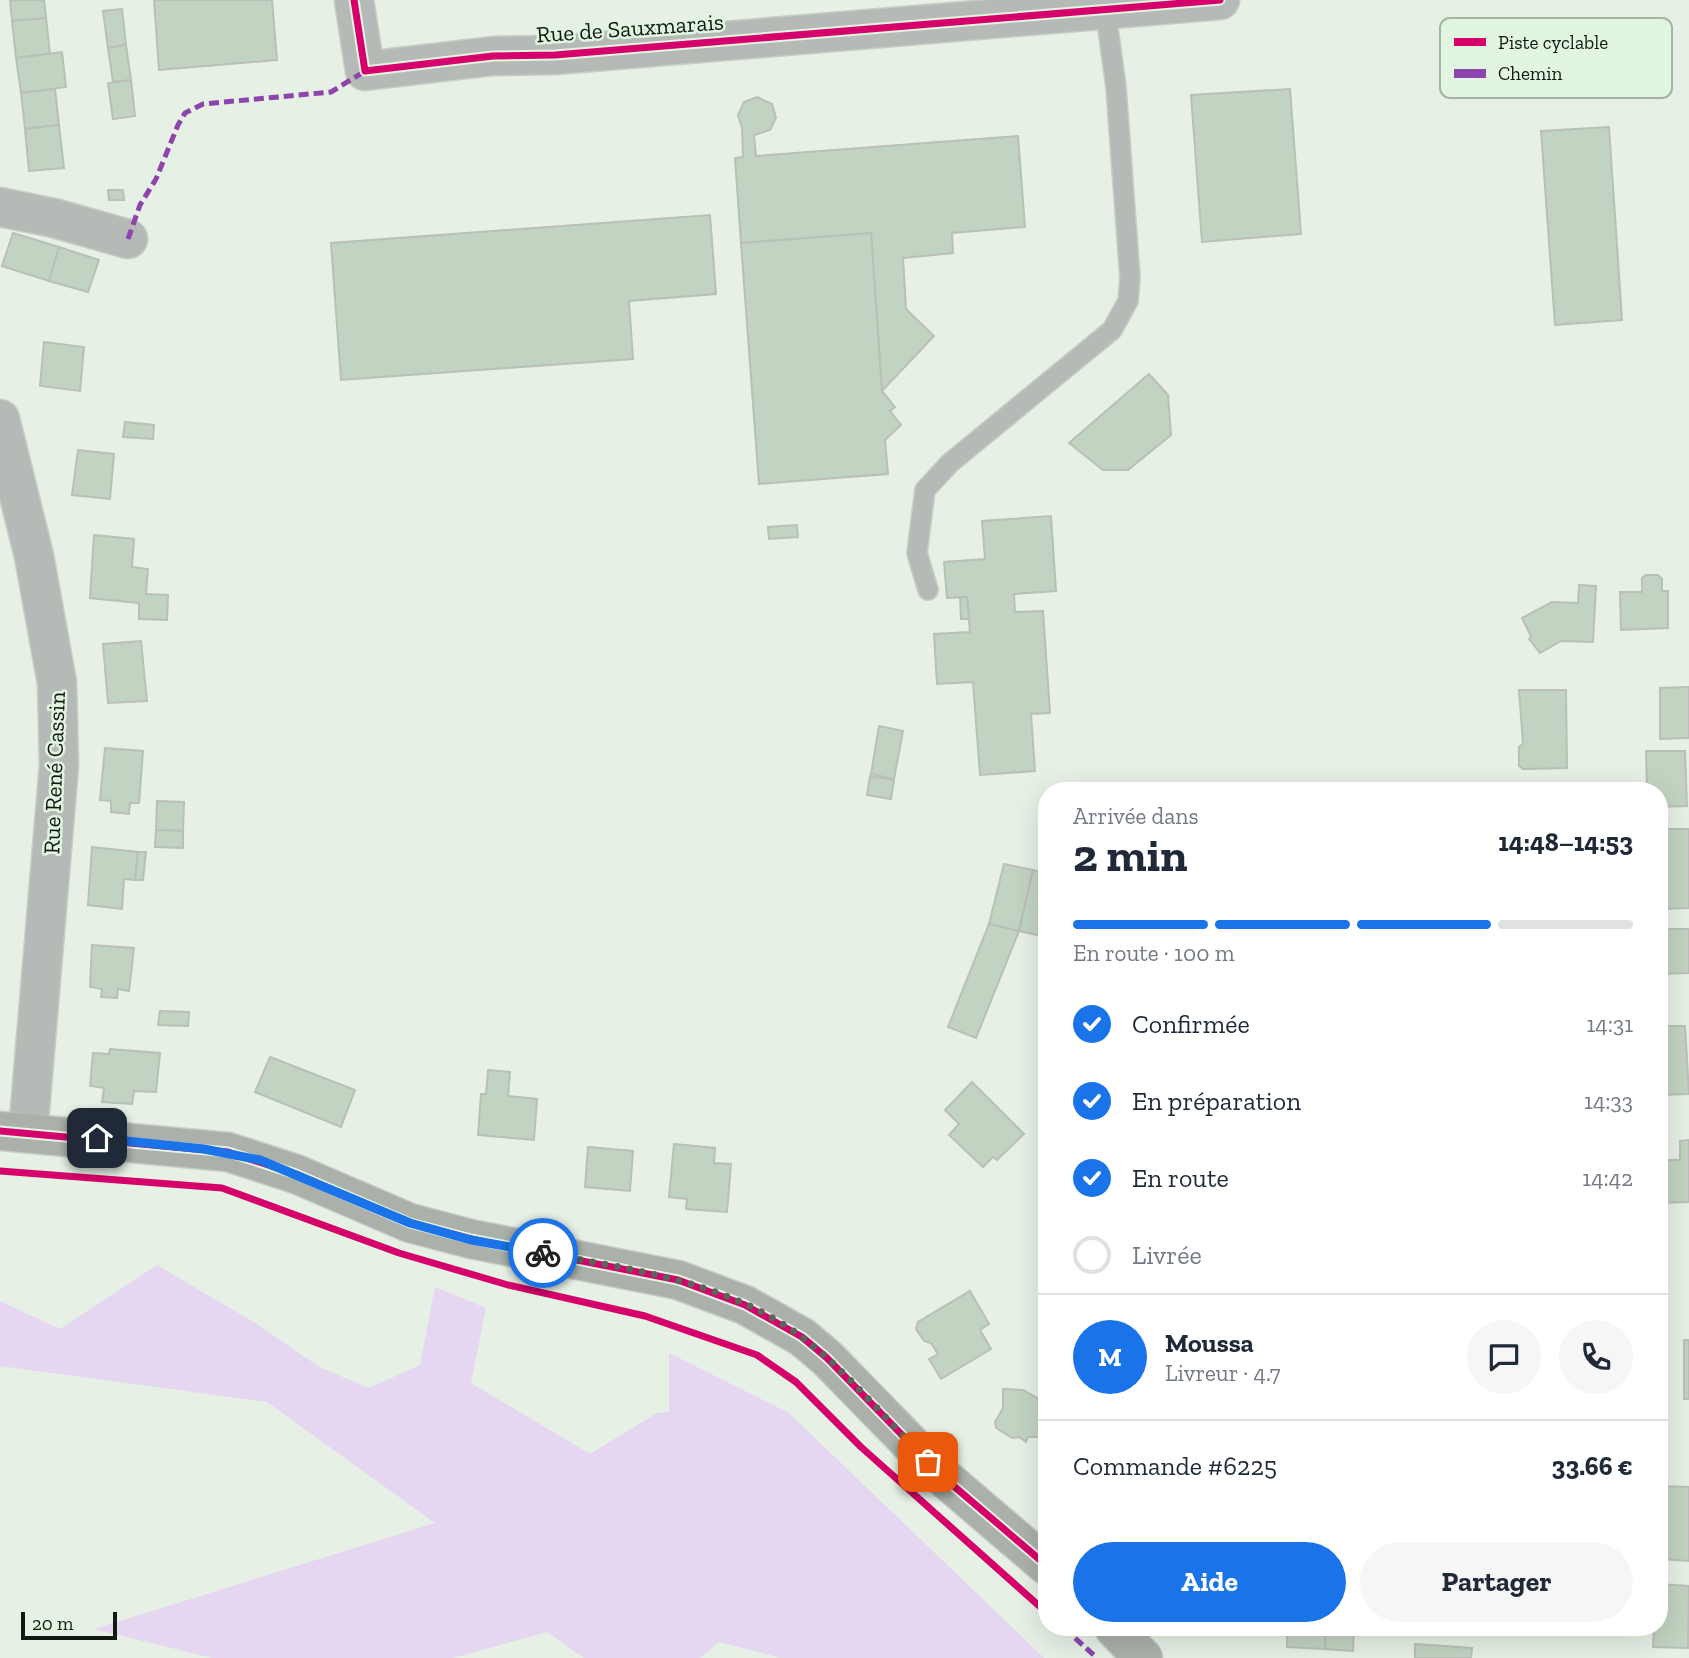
<!DOCTYPE html>
<html lang="fr">
<head>
<meta charset="utf-8">
<style>
	:root { --surface:#fff; --page:#f6f6f7; --text:#1f2937; --muted:#747a83; --line:#e0e1e3; --accent:#1a73e8 }
	body { margin:0; font-family:"Zilla Slab",serif; background:var(--page); color:var(--text); height:100vh; display:flex; flex-direction:column; font-size:26px; white-space:nowrap }
	* { box-sizing:border-box; margin:0 }
	p { font-size:23px; color:var(--muted) }
	.icon { flex:none; width:38px; height:38px; fill:none; stroke:currentColor; stroke-width:2; stroke-linecap:round; stroke-linejoin:round }
	.map { position:relative; flex:1; overflow:hidden }
	.panel { position:absolute; left:1038px; top:782px; width:630px; height:854px; display:flex; flex-direction:column; background:var(--surface); border-radius:28px; box-shadow:0 7px 28px #0002 }
	.panel>* { flex:none }
	.scale { position:absolute; left:21px; bottom:18px; width:96px; box-sizing:border-box; padding-left:7px; border:4px solid #121912; border-top:0; font-size:19px; line-height:24px; white-space:nowrap; color:#121912; -webkit-text-stroke:5px #e2f5e0; paint-order:stroke }
	.pin { position:absolute; display:grid; place-items:center; width:60px; height:60px; color:#fff; margin:-30px; border-radius:14px; box-shadow:0 4px 10px #0006 }
	.courier { position:absolute; display:grid; place-items:center; width:70px; height:70px; margin:-35px; border:5px solid #1a73e8; border-radius:50%; background:#fff; color:#222; box-shadow:0 2px 9px #0007 }
	.summary em { font-style:normal; font-weight:800 }
	.summary div { display:flex; flex-direction:column-reverse }
	.summary { display:flex; align-items:center; justify-content:space-between; height:119px; padding:0 35px }
	h1 { font-size:46px; font-weight:800; line-height:52px }
	.bar { display:grid; grid-template-columns:repeat(4,1fr); gap:10px 7px; align-content:center; height:84px; padding:0 35px }
	.bar i { height:9px; border-radius:5px; background:var(--line) }
	.bar .current { background:var(--accent) }
	.bar p { grid-column:span 4 }
	.line { display:flex; align-items:center; gap:18px; padding:0 35px; border-top:2px solid var(--line) }
	.line div { flex:1 }
	.round { display:grid; place-items:center; flex:none; width:74px; height:74px; border-radius:37px; background:var(--page) }
	ol { padding:0 35px; list-style:none }
	li { display:flex; align-items:center; gap:21px; height:77px }
	li p { margin-inline-start:auto }
	li .icon { padding:7px; border-radius:50%; background:var(--accent); color:#fff; stroke-width:4 }
	li:last-child { color:var(--muted) }
	li i { width:38px; height:38px; border:4px solid var(--line); border-radius:50% }
	.primary-button { display:flex; gap:14px; margin-top:auto; padding:14px 35px }
	.primary-button a { flex:1; height:80px; border-radius:42px; background:var(--accent); color:#fff; font-size:28px; font-weight:800; line-height:80px; text-align:center }
	.primary-button a+a { background:var(--page); color:var(--text) }
	.map>svg:first-child { display:block }
	.green { fill:#e5d6f1 }
	.building { fill:#c2d3c1; stroke:#b8c0b7; stroke-width:2 }
	.lines { fill:none; stroke-linecap:round; stroke-linejoin:round }
	.lane-casing { stroke:#c5cdc4; stroke-width:22 }
	.street-casing { stroke:#c5cdc4; stroke-width:41 }
	.secondary-casing { stroke:#c5cdc4; stroke-width:41 }
	.lane { stroke:#b6bab6; stroke-width:19 }
	.street { stroke:#b6bab6; stroke-width:38 }
	.secondary { stroke:#abb0ab; stroke-width:38 }
	.quiet { stroke:#8e44ad; stroke-width:5; stroke-dasharray:10 5; stroke-linecap:butt }
	.cycleway-casing { stroke:#e2f5e0; stroke-width:11 }
	.cycleway { stroke:#d6006c; stroke-width:7 }
	.done { stroke:#5c645c; stroke-width:7; stroke-dasharray:0 12.6 }
	.route { stroke:#1a73e8; stroke-width:9 }
	.labels { text-anchor:middle; dominant-baseline:central; stroke-width:5; stroke-linejoin:round; paint-order:stroke }
	.street-label { font-size:23px; fill:#121912; stroke:#e2f5e0 }
	.key { fill:#e2f5e0; stroke:#a4b3a2; stroke-width:2 }
	.key-label { font-size:19px; fill:#121912 }
</style>
</head>
<body>
<div class="map">
<svg width="1689" height="1658" viewBox="0 0 1689 1658">
	<rect width="100%" height="100%" fill="#e6f0e5"/>
	<path class="green" d="M157,1265L255,1323L321,1368L369,1388L420,1365L435,1287L486,1308L471,1383L590,1454L657,1413L669,1412V1353L789,1413L1044,1658H781L719,1642L700,1658H584L547,1632L453,1658H212L94,1629L435,1523L267,1402L0,1366V1301L60,1329Z"/>
	<g class="building">
		<path d="M10,0H44L46,18L12,21Z"/>
		<path d="M154,0H272L277,60L159,70Z"/>
		<path d="M122,9L126,45L108,48L103,11Z"/>
		<path d="M46,18L50,54L16,58L12,21Z"/>
		<path d="M126,45L131,80L113,82L108,48Z"/>
		<path d="M62,52L66,87L21,93L16,58Z"/>
		<path d="M131,80L135,116L113,119L108,83Z"/>
		<path d="M55,89L59,125L25,129L21,93Z"/>
		<path d="M1290,89L1301,234L1202,242L1191,95Z"/>
		<path d="M757,97L772,104L776,118L770,130L754,135L756,156L1018,136L1025,227L952,233L953,253L903,258L906,309L934,336L882,391L871,233L741,243L735,158L743,157L742,128L738,115L744,102Z"/>
		<path d="M59,125L64,168L29,171L25,129Z"/>
		<path d="M1609,127L1622,320L1555,325L1541,131Z"/>
		<path d="M108,190H123L124,200H109Z"/>
		<path d="M710,215L716,294L629,301L633,359L341,380L331,243Z"/>
		<path d="M13,233L59,247L49,281L2,266Z"/>
		<path d="M871,233L882,391L895,407L890,411L901,425L885,440L888,474L759,484L741,243Z"/>
		<path d="M59,247L99,260L88,292L49,281Z"/>
		<path d="M44,342L84,347L80,391L40,386Z"/>
		<path d="M1149,374L1168,395L1171,435L1128,470H1103L1069,443Z"/>
		<path d="M125,422L154,425L153,439L123,437Z"/>
		<path d="M78,450L114,454L110,499L72,495Z"/>
		<path d="M1051,516L1056,591L1014,594L1015,612L1043,611L1050,713L1031,714L1035,771L980,775L973,682L937,684L934,634L970,632L967,597L947,598L944,562L985,559L982,521Z"/>
		<path d="M797,525L798,537L769,539L768,527Z"/>
		<path d="M94,535L134,539L132,567L148,569L146,594L168,595L167,620L139,619V603L90,598Z"/>
		<path d="M1646,575H1658L1662,579V591H1668V628L1621,630L1620,592H1642V578Z"/>
		<path d="M1579,585L1596,586L1593,642L1561,641L1540,653L1529,639L1531,636L1522,618L1552,602L1578,603Z"/>
		<path d="M960,597H967L969,619H961Z"/>
		<path d="M141,641L147,701L108,703L103,644Z"/>
		<path d="M1689,687V738L1660,739V688Z"/>
		<path d="M1519,690H1566L1567,768L1523,769L1519,766V747L1523,744Z"/>
		<path d="M879,726L903,731L894,779L871,774Z"/>
		<path d="M105,748L143,751L139,803H130L129,814L111,812V801L100,800Z"/>
		<path d="M1646,751H1685L1687,806L1659,807V791H1647Z"/>
		<path d="M870,776L894,780L891,799L867,795Z"/>
		<path d="M157,801L184,802L183,831L156,830Z"/>
		<path d="M1661,829H1689V908L1662,909Z"/>
		<path d="M156,830L183,831V848L155,847Z"/>
		<path d="M92,847L138,852L135,880L124,879L122,909L88,905Z"/>
		<path d="M138,852H146L143,880H135Z"/>
		<path d="M1004,864L1033,870L1019,931L989,924Z"/>
		<path d="M1033,870L1046,873V917L1042,936L1019,931Z"/>
		<path d="M989,924L1019,931L976,1038L948,1027Z"/>
		<path d="M1660,929H1689V973L1659,974Z"/>
		<path d="M92,945L134,948L129,991L118,989L117,998L101,997L102,989L90,987Z"/>
		<path d="M160,1011L189,1012L188,1026L158,1025Z"/>
		<path d="M1659,1026H1685L1689,1094L1659,1095Z"/>
		<path d="M110,1049L160,1053L156,1092L134,1091L132,1104L102,1102L104,1088L90,1086L93,1053L109,1054Z"/>
		<path d="M270,1057L355,1090L341,1127L255,1092Z"/>
		<path d="M488,1070L510,1072L508,1096L537,1099L534,1140L478,1135L481,1094H486Z"/>
		<path d="M972,1082L1024,1134L997,1160L993,1157L983,1167L949,1135L959,1124L945,1110Z"/>
		<path d="M1689,1140V1202L1662,1203L1661,1160H1680V1141Z"/>
		<path d="M674,1144L715,1148L714,1163L731,1164L727,1212L686,1209L687,1199L669,1197Z"/>
		<path d="M588,1147L633,1151L630,1191L585,1187Z"/>
		<path d="M970,1291L989,1324L980,1330L991,1349L941,1379L929,1359L938,1354L931,1343L924,1341L916,1329L918,1322Z"/>
		<rect x="1684" y="1340" width="5" height="59"/>
		<path d="M1003,1389L1023,1390L1039,1399H1046V1446L1040,1445V1437H1028L1026,1442L1019,1437L1012,1438L996,1428L995,1422L1003,1408Z"/>
		<path d="M1659,1486L1689,1487V1561L1662,1559Z"/>
		<path d="M1659,1584L1689,1586L1688,1648L1653,1647L1654,1628H1659Z"/>
		<path d="M1287,1628H1326L1325,1649L1287,1647Z"/>
		<path d="M1326,1628H1354L1353,1651L1325,1649Z"/>
		<path d="M1415,1644L1472,1648L1471,1658H1415Z"/>
	</g>
	<g class="lines">
		<defs>
			<path id="lane" d="M928,590L917,553L925,490L950,463L1112,330L1128,301L1130,278L1116,87L1105,7"/>
			<g id="street">
				<path d="M354,0L365,71L493,56L555,55L1220,0"/>
				<path d="M0,207L54,218L128,239"/>
				<path d="M0,419L34,556L57,683L59,765L28,1133"/>
			</g>
			<g id="secondary">
				<path d="M0,1131L228,1152L296,1174L410,1223L471,1239L678,1280L745,1305L802,1337L827,1358L942,1476L1046,1565"/>
				<path d="M1114,1628L1143,1658"/>
			</g>
		</defs>
		<use href="#lane" class="lane-casing"/>
		<use href="#street" class="street-casing"/>
		<use href="#secondary" class="secondary-casing"/>
		<use href="#lane" class="lane"/>
		<use href="#street" class="street"/>
		<use href="#secondary" class="secondary"/>
		<g class="quiet">
			<path d="M128,239L140,205L156,179L178,125L185,113L203,104L331,92L365,71"/>
			<path d="M1064,1628L1097,1658"/>
		</g>
		<defs>
			<g id="cycleway">
				<path d="M354,0L365,71L493,56L555,55L1220,0"/>
				<path d="M0,1131L228,1152L296,1174L410,1223L471,1239L678,1280L745,1305L802,1337L827,1358L942,1476L1046,1565"/>
				<path d="M0,1171L222,1188L399,1253L508,1285L645,1316L757,1355L796,1382L861,1447L1046,1612"/>
			</g>
		</defs>
		<use href="#cycleway" class="cycleway-casing"/>
		<use href="#cycleway" class="cycleway"/>
	</g>
	<g class="lines">
		<path class="done" d="M543,1253C630,1269 730,1282 803,1338C849,1373 887,1421 928,1462"/>
		<path class="route" d="M97,1138L204,1149L260,1160L410,1223L471,1240L543,1253"/>
	</g>
	<g class="labels">
		<g class="street-label">
			<text transform="translate(630 28) rotate(-4)">Rue de Sauxmarais</text>
			<text transform="translate(54 773) rotate(-88)">Rue René Cassin</text>
		</g>
	</g>
	<rect x="1440" y="18" width="232" height="80" rx="10" class="key"/>
	<rect x="1454" y="38" width="32" height="8" fill="#d6006c"/>
	<rect x="1454" y="69" width="32" height="9" fill="#8e44ad"/>
	<g class="key-label">
		<text x="1498" y="49">Piste cyclable</text>
		<text x="1498" y="80">Chemin</text>
	</g>
</svg>
<div class="scale">20 m</div>
<div class="pin" style="left:928px;top:1462px;background:#ea580c"><svg class="icon" aria-label="bag" viewBox="0 0 24 24"><path d="M5 8h14l-1 12H6zM9 8a3 3 0 0 1 6 0"/></svg></div>
<div class="pin" style="left:97px;top:1138px;background:#1f2937"><svg class="icon" aria-label="home" viewBox="0 0 24 24"><path d="M3 11l9-7 9 7M6 9v11h12V9"/></svg></div>
<div class="courier" style="left:543px;top:1253px"><svg class="icon" aria-label="bike" viewBox="0 0 24 24"><circle cx="6" cy="16" r="4"/><circle cx="18" cy="16" r="4"/><path d="M6 16l4-8h5l3 8M10 8l3 8H6M13 5h3"/></svg></div>
<section class="panel">
<div class="summary"><div><h1>2 min</h1><p>Arrivée dans</p></div><em>14:48–14:53</em></div>
<div class="bar"><i class="current"></i><i class="current"></i><i class="current"></i><i></i><p>En route · 100 m</p></div>
<ol>
<li><svg class="icon" aria-label="check" viewBox="0 0 24 24"><path d="M5 12l5 5 9-10"/></svg>Confirmée<p>14:31</p></li>
<li><svg class="icon" aria-label="check" viewBox="0 0 24 24"><path d="M5 12l5 5 9-10"/></svg>En préparation<p>14:33</p></li>
<li><svg class="icon" aria-label="check" viewBox="0 0 24 24"><path d="M5 12l5 5 9-10"/></svg>En route<p>14:42</p></li>
<li><i></i>Livrée</li>
</ol>
<div class="line" style="height:126px"><b class="round" style="background:var(--accent);color:#fff">M</b><div><b>Moussa</b><p>Livreur · 4.7</p></div><a class="round"><svg class="icon" aria-label="chat" viewBox="0 0 24 24"><path d="M4 5h16v11H9l-5 4z"/></svg></a><a class="round"><svg class="icon" aria-label="phone" viewBox="0 0 24 24"><path d="M5 4h4l2 5-3 2q2 4 5 5l2-3 5 2v4C11 20 4 13 5 4z"/></svg></a></div>
<div class="line" style="height:91px"><div>Commande #6225</div><b>33.66 €</b></div>
<div class="primary-button"><a>Aide</a><a>Partager</a></div>
</section>
</div>
</body>
</html>
